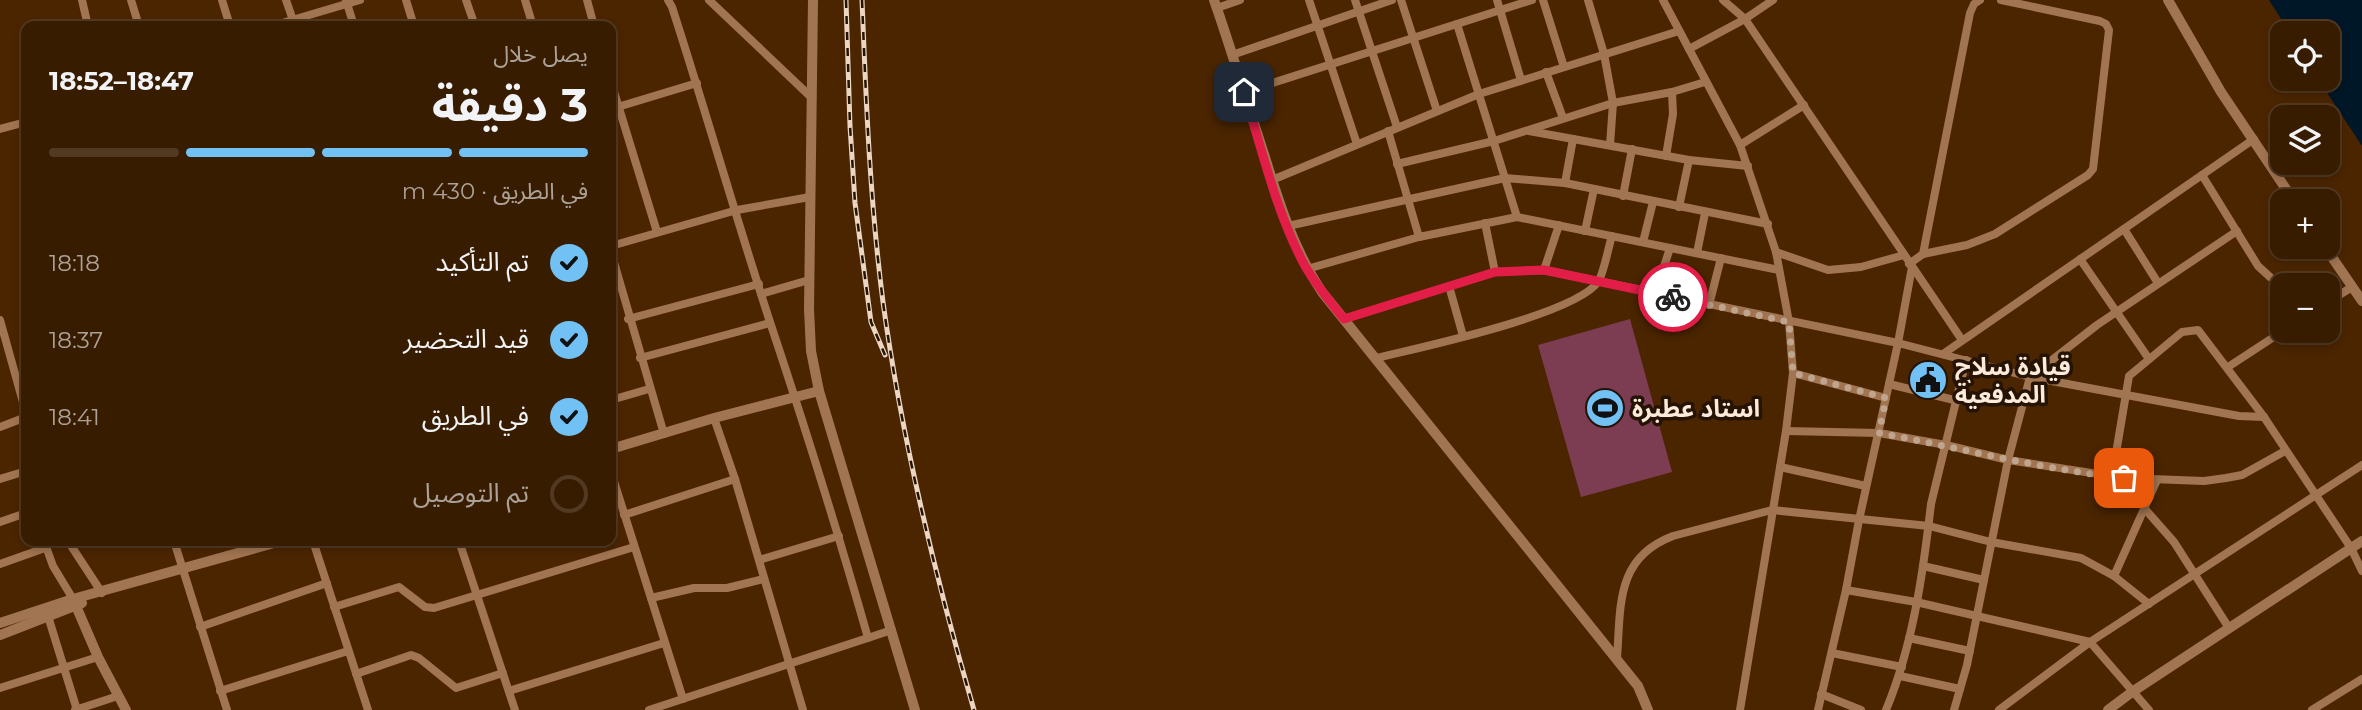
<!DOCTYPE html>
<html lang="ar">
<head>
<meta charset="utf-8">
<style>
	:root { --surface:#381c00; --page:#3f250a; --text:#f1f3f6; --muted:#aba199; --line:#523a22; --accent:#72c1f5 }
	body { margin:0; font-family:Montserrat,"Noto Sans Arabic",sans-serif; background:var(--page); color:var(--text); direction:rtl; height:100vh; display:flex; flex-direction:column; font-size:26px; white-space:nowrap }
	* { box-sizing:border-box; margin:0 }
	p { font-size:23px; color:var(--muted) }
	.icon { flex:none; width:38px; height:38px; fill:none; stroke:currentColor; stroke-width:2; stroke-linecap:round; stroke-linejoin:round }
	.map { position:relative; flex:1; overflow:hidden; direction:ltr }
	.sheet { position:absolute; left:21px; top:21px; width:595px; height:525px; display:flex; flex-direction:column; background:var(--surface); border-radius:14px; box-shadow:0 4px 10px #0003,0 0 0 2px var(--line); direction:rtl }
	.sheet>* { flex:none }
	.controls { position:absolute; left:2270px; top:21px; display:grid; gap:14px }
	.controls a { display:grid; place-items:center; width:70px; height:70px; border-radius:14px; background:var(--surface); box-shadow:0 4px 10px #0003,0 0 0 2px var(--line); font-size:35px }
	.pin { position:absolute; display:grid; place-items:center; width:60px; height:60px; color:#fff; margin:-30px; border-radius:14px; box-shadow:0 4px 10px #0006 }
	.courier { position:absolute; display:grid; place-items:center; width:70px; height:70px; margin:-35px; border:5px solid #e11d48; border-radius:50%; background:#fff; color:#222; box-shadow:0 2px 9px #0007 }
	.head em { font-style:normal; font-weight:700 }
	.head div { display:flex; flex-direction:column-reverse }
	.head { display:flex; align-items:center; justify-content:space-between; height:119px; padding:0 28px }
	h1 { font-size:46px; font-weight:700; line-height:52px }
	.bar { display:grid; grid-template-columns:repeat(4,1fr); gap:10px 7px; align-content:center; height:84px; padding:0 28px }
	.bar i { height:9px; border-radius:5px; background:var(--line) }
	.bar .on { background:var(--accent) }
	.bar p { grid-column:span 4 }
	ol { padding:0 28px; list-style:none }
	li { display:flex; align-items:center; gap:21px; height:77px }
	li p { margin-inline-start:auto }
	li .icon { padding:7px; border-radius:50%; background:var(--accent); color:#111; stroke-width:4 }
	li:last-child { color:var(--muted) }
	li i { width:38px; height:38px; border:4px solid var(--line); border-radius:50% }
	.map>svg:first-child { display:block }
	.green { fill:#7c3d53 }
	.water { fill:#001727 }
	.lines { fill:none; stroke-linecap:round; stroke-linejoin:round }
	.minor { stroke:#a27552; stroke-width:8 }
	.tertiary { stroke:#a27552; stroke-width:10 }
	.secondary { stroke:#a27552; stroke-width:10 }
	.rail-casing { stroke:#ebd5c3; stroke-width:5 }
	.rail { stroke:#251405; stroke-width:2.5; stroke-dasharray:8; stroke-linecap:butt }
	.done { stroke:#bfa58e; stroke-width:7; stroke-dasharray:0 12.6 }
	.route { stroke:#e11d48; stroke-width:9 }
	.labels { text-anchor:middle; dominant-baseline:central; stroke-width:7; stroke-linejoin:round; paint-order:stroke }
	.poi-label { font-size:24px; font-weight:bold; fill:#feeada; stroke:#251405; text-anchor:start }
</style>
</head>
<body>
<div class="map">
<svg width="2362" height="710" viewBox="0 0 2362 710">
	<rect width="100%" height="100%" fill="#4b2500"/>
	<path class="green" d="M1630,319L1672,472L1581,497L1538,345Z"/>
	<path class="water" d="M2269,0H2362V146L2318,79H2328V33H2290Z"/>
	<g class="lines">
		<g class="minor">
			<path d="M82,0L88,26"/>
			<path d="M131,0L139,26"/>
			<path d="M222,0L230,26"/>
			<path d="M286,0L295,26"/>
			<path d="M346,0L354,26"/>
			<path d="M406,0L414,26"/>
			<path d="M466,0L475,26"/>
			<path d="M525,0L533,26"/>
			<path d="M587,0L594,26"/>
			<path d="M668,0L672,7C706,112 736,218 770,322C805,427 838,532 868,638"/>
			<path d="M709,0L812,98"/>
			<path d="M1309,0L1357,144"/>
			<path d="M1355,0L1397,127"/>
			<path d="M1401,0L1437,111"/>
			<path d="M1497,0L1521,80"/>
			<path d="M1543,0L1564,67"/>
			<path d="M1588,0L1604,54L1613,103L1610,145"/>
			<path d="M1663,0L1740,145L1776,252L1789,322L1793,373L1786,431L1740,710"/>
			<path d="M1723,0L1745,19L1962,340"/>
			<path d="M1217,8L1240,0"/>
			<path d="M1457,24L1517,217"/>
			<path d="M272,26L360,0"/>
			<path d="M1689,49L1745,19L1773,0"/>
			<path d="M1232,55L1392,0"/>
			<path d="M1546,72L1563,118"/>
			<path d="M611,82L657,232"/>
			<path d="M1244,92L1532,0"/>
			<path d="M611,109L697,83"/>
			<path d="M0,129L26,122"/>
			<path d="M1388,131L1419,237"/>
			<path d="M1529,131L1689,160L1748,166"/>
			<path d="M1740,145L1804,105"/>
			<path d="M1666,156L1673,114L1672,92"/>
			<path d="M1397,164L1494,141L1613,103L1672,92L1705,82"/>
			<path d="M2202,175L2258,266L2282,288"/>
			<path d="M1272,180L1479,94L1679,31"/>
			<path d="M1565,183L1573,139"/>
			<path d="M1623,196L1632,149"/>
			<path d="M1679,207L1689,160"/>
			<path d="M1485,223L1495,272"/>
			<path d="M1288,226L1505,178L1565,183L1768,224"/>
			<path d="M2124,229L2158,283"/>
			<path d="M1585,231L1594,189"/>
			<path d="M1643,242L1653,202"/>
			<path d="M611,246L737,210L810,197"/>
			<path d="M611,252L664,434"/>
			<path d="M1776,252L1828,270L1861,267L1904,255"/>
			<path d="M1697,253L1705,213"/>
			<path d="M1923,254L1970,13L1974,4L1980,0"/>
			<path d="M2080,259L2149,359"/>
			<path d="M1909,264L1923,254L1967,245L1995,234L2088,175L2093,169L2109,30L2106,24L2100,21L2001,0"/>
			<path d="M1307,269L1419,237L1517,217L1779,270"/>
			<path d="M1544,270L1559,225"/>
			<path d="M1449,286L1463,336"/>
			<path d="M761,294L809,280"/>
			<path d="M1655,294L1670,248"/>
			<path d="M2328,302L2352,287"/>
			<path d="M1709,305L1721,258"/>
			<path d="M628,319L759,284"/>
			<path d="M1344,319L1495,272L1544,270L1898,343L2030,377L2239,416L2264,417"/>
			<path d="M0,320L26,413"/>
			<path d="M1943,354L2254,139"/>
			<path d="M640,358L770,323"/>
			<path d="M1377,358C1421,347 1574,315 1598,282C1604,273 1608,248 1612,236"/>
			<path d="M2228,367L2283,331"/>
			<path d="M1793,373L1886,398"/>
			<path d="M1889,384L1958,401"/>
			<path d="M611,400L649,389"/>
			<path d="M714,418L735,479L803,710"/>
			<path d="M0,427L26,417"/>
			<path d="M1786,431L1879,433L1946,445L2008,460L2124,478L2204,481L2226,478L2242,475L2285,451"/>
			<path d="M1780,467L1866,486"/>
			<path d="M611,472L683,699"/>
			<path d="M2112,477L2129,376L2182,332L2198,330L2264,417L2351,548L2362,571"/>
			<path d="M0,479L26,471"/>
			<path d="M2145,509L2174,542L2229,628"/>
			<path d="M624,515L735,479"/>
			<path d="M0,522L26,513"/>
			<path d="M44,541L53,566L73,599"/>
			<path d="M68,541L102,593"/>
			<path d="M174,541L227,710"/>
			<path d="M313,541L368,710"/>
			<path d="M459,541L515,710"/>
			<path d="M239,552L244,541"/>
			<path d="M759,560L839,536"/>
			<path d="M0,564L45,548"/>
			<path d="M1923,566L1984,580"/>
			<path d="M2114,576L2157,480"/>
			<path d="M1846,590L1916,602L2090,642L2149,710"/>
			<path d="M651,598L694,588H727L764,579"/>
			<path d="M334,607L399,587L425,607L434,608L634,547"/>
			<path d="M47,613L77,710"/>
			<path d="M200,627L327,583"/>
			<path d="M1909,638L1970,651"/>
			<path d="M1832,653L1902,667"/>
			<path d="M1617,658C1621,606 1615,558 1673,536L1772,510L1929,526L1991,542L2081,558L2114,576L2149,604"/>
			<path d="M356,674L411,655L419,658L456,688L503,673"/>
			<path d="M1900,676L1960,689"/>
			<path d="M0,688L98,657"/>
			<path d="M220,691L348,651"/>
			<path d="M509,691L664,643"/>
			<path d="M1821,694L1861,710"/>
			<path d="M75,710L118,696"/>
			<path d="M649,710L892,630"/>
			<path d="M1818,710L1846,590L1859,520L1898,343L1912,267"/>
			<path d="M1886,710C1913,645 1923,574 1931,504L1966,360"/>
			<path d="M1954,710L1967,665L2008,460L2030,377L2097,325L2237,231"/>
			<path d="M1999,710L2090,642L2362,465"/>
			<path d="M2312,710L2362,679"/>
		</g>
		<g class="tertiary">
			<path d="M1214,0C1232,51 1247,103 1264,154C1279,203 1294,250 1322,292L1638,686L1648,710"/>
			<path d="M2168,0L2221,92L2294,201"/>
			<path d="M2325,247L2362,301"/>
			<path d="M2108,710L2132,692L2362,541"/>
		</g>
		<g class="secondary">
			<path d="M813,0L809,309L811,351L819,391L915,710"/>
			<path d="M611,449L714,418L819,391"/>
			<path d="M73,599L98,657L126,710"/>
			<path d="M0,623L73,599L281,541"/>
			<path d="M0,635L82,603"/>
		</g>
		<defs>
			<g id="rail">
				<path d="M846,0L850,126L855,203L871,322L885,355"/>
				<path d="M862,0C866,101 870,202 883,302C902,441 935,576 974,710"/>
			</g>
		</defs>
		<use href="#rail" class="rail-casing"/>
		<use href="#rail" class="rail"/>
	</g>
	<g class="lines">
		<path class="done" d="M1673,297L1789,322L1793,373L1886,398L1879,433C1960,448 2041,469 2124,478"/>
		<path class="route" d="M1244,92C1262,149 1276,213 1305,266C1316,285 1330,302 1344,319L1495,272L1544,270L1673,297"/>
	</g>
	<defs>
		<symbol id="civic-disc" viewBox="-11 -11 22 22"><circle r="9.5" fill="#72c1f5" stroke="#251405"/><path d="M-.6-6.5H3V-4.5H.6V-3L4-1V1h2V6H-6V1h2V-1L-.6-3ZM-1.2 2.5V6h2.4V2.5Z" fill="#111"/></symbol>
		<symbol id="stadium-disc" viewBox="-11 -11 22 22"><circle r="9.5" fill="#72c1f5" stroke="#251405"/><path d="M0-5a6.5 5 0 1 0 0 10a6.5 5 0 1 0 0-10ZM-3.5-1.8h7v3.6h-7Z" fill="#111"/></symbol>
	</defs>
	<g fill-rule="evenodd">
		<use href="#civic-disc" x="1906" y="358" width="44" height="44"/>
		<use href="#stadium-disc" x="1583" y="386" width="44" height="44"/>
	</g>
	<g class="labels">
		<g class="poi-label">
			<text x="1955" y="366">قيادة سلاح<tspan x="1955" dy="28">المدفعية</tspan></text>
			<text x="1632" y="408">استاد عطبرة</text>
		</g>
	</g>
</svg>
<div class="controls">
<a><svg class="icon" aria-label="locate" viewBox="0 0 24 24"><circle cx="12" cy="12" r="6"/><path d="M12 2v4M12 18v4M2 12h4M18 12h4"/></svg></a>
<a><svg class="icon" aria-label="layers" viewBox="0 0 24 24"><path d="M12 4l9 5-9 5-9-5zM3 14l9 5 9-5"/></svg></a>
<a>+</a>
<a>−</a>
</div>
<div class="pin" style="left:2124px;top:478px;background:#ea580c"><svg class="icon" aria-label="bag" viewBox="0 0 24 24"><path d="M5 8h14l-1 12H6zM9 8a3 3 0 0 1 6 0"/></svg></div>
<div class="pin" style="left:1244px;top:92px;background:#1f2937"><svg class="icon" aria-label="home" viewBox="0 0 24 24"><path d="M3 11l9-7 9 7M6 9v11h12V9"/></svg></div>
<div class="courier" style="left:1673px;top:297px"><svg class="icon" aria-label="bike" viewBox="0 0 24 24"><circle cx="6" cy="16" r="4"/><circle cx="18" cy="16" r="4"/><path d="M6 16l4-8h5l3 8M10 8l3 8H6M13 5h3"/></svg></div>
<section class="sheet">
<div class="head"><div><h1>3 دقيقة</h1><p>يصل خلال</p></div><em>18:47–18:52</em></div>
<div class="bar"><i class="on"></i><i class="on"></i><i class="on"></i><i></i><p>في الطريق · 430 m</p></div>
<ol>
<li><svg class="icon" aria-label="check" viewBox="0 0 24 24"><path d="M5 12l5 5 9-10"/></svg>تم التأكيد<p>18:18</p></li>
<li><svg class="icon" aria-label="check" viewBox="0 0 24 24"><path d="M5 12l5 5 9-10"/></svg>قيد التحضير<p>18:37</p></li>
<li><svg class="icon" aria-label="check" viewBox="0 0 24 24"><path d="M5 12l5 5 9-10"/></svg>في الطريق<p>18:41</p></li>
<li><i></i>تم التوصيل</li>
</ol>
</section>
</div>
</body>
</html>
